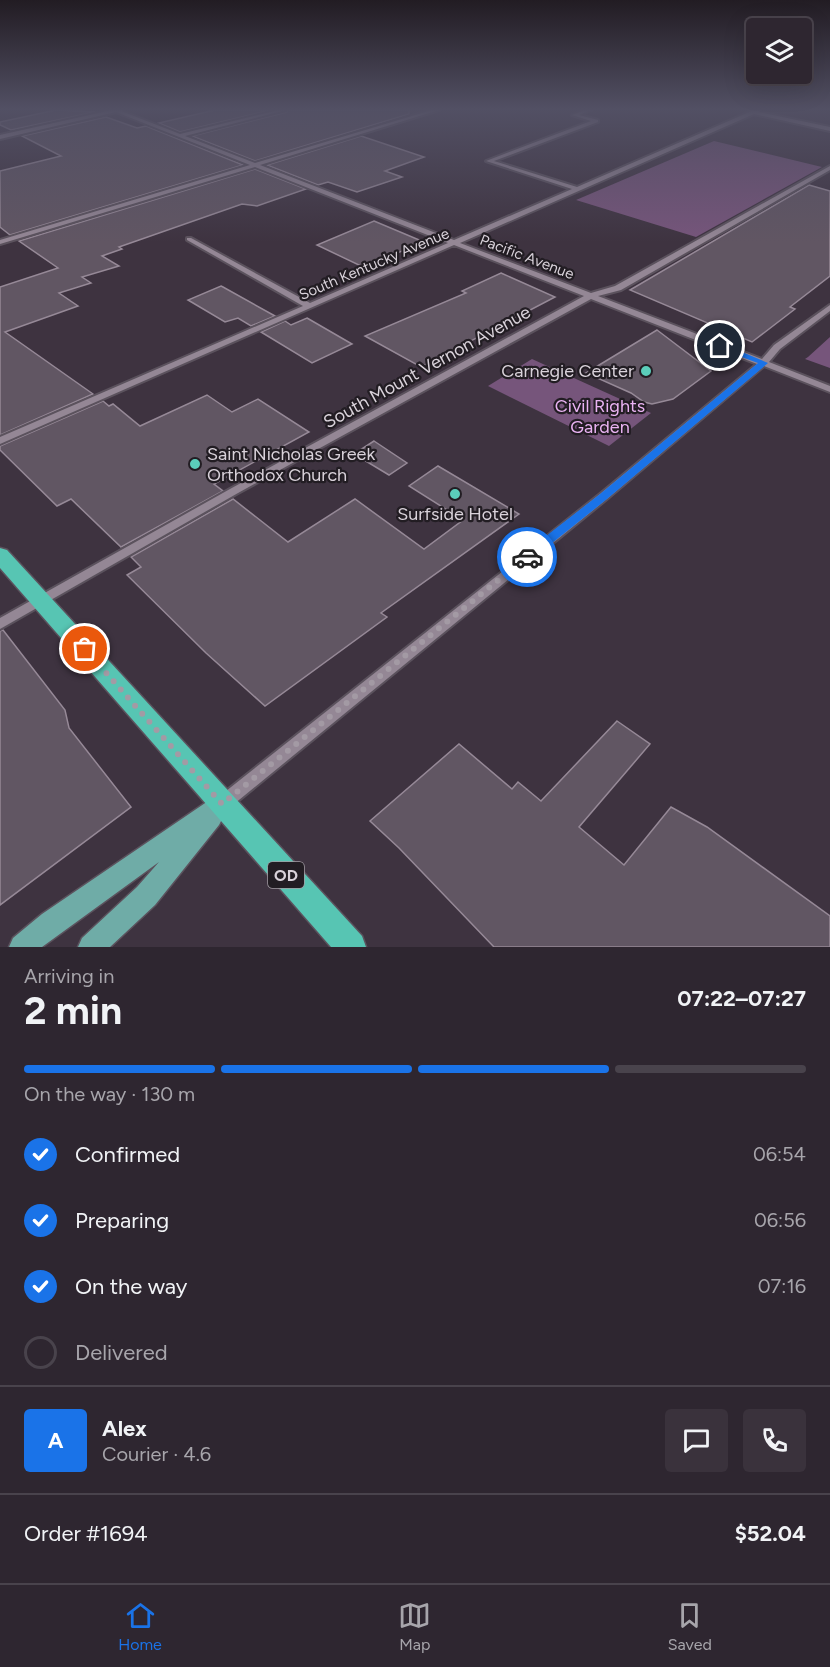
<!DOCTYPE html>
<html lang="en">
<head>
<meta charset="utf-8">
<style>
	:root { --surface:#2e2630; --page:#3a323c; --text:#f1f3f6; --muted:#a7a5ab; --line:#49434c; --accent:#1a73e8 }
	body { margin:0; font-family:Figtree,sans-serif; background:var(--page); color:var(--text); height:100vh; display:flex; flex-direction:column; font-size:22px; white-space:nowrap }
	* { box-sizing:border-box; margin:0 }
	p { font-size:20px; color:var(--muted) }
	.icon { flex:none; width:33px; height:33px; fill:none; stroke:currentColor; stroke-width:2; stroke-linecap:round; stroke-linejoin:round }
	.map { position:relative; height:947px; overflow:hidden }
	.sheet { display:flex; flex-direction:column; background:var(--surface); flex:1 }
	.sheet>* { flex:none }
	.controls { position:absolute; left:746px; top:18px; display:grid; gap:12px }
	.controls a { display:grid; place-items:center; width:66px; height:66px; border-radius:6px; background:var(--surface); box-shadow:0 6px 24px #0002,0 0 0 2px var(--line); font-size:30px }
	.pin { position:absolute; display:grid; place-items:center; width:51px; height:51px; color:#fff; margin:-26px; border:3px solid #fff; border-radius:50%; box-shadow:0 2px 6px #0007 }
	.courier { position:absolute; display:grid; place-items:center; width:60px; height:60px; margin:-30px; border:4px solid #1a73e8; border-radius:50%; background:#fff; color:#222; box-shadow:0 2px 8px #0007 }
	.headline em { font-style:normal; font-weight:700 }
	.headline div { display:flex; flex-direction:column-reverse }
	.headline { display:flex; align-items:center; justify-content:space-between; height:102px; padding:0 24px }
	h1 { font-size:39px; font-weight:700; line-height:45px }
	.bar { display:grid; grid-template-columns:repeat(4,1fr); gap:9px 6px; align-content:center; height:72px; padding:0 24px }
	.bar i { height:8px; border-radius:4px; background:var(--line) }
	.bar .selected { background:var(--accent) }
	.bar p { grid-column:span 4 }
	.line { display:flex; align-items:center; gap:15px; padding:0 24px; border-top:2px solid var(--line) }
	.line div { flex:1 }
	.round { display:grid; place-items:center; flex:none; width:63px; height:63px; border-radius:6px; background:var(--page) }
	ol { padding:0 24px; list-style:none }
	li { display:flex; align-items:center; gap:18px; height:66px }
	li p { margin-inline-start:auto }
	li .icon { padding:6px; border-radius:50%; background:var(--accent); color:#fff; stroke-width:4 }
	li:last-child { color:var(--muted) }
	li i { width:33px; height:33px; border:3px solid var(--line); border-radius:50% }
	.dock { display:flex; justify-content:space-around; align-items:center; height:84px; border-top:2px solid var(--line); background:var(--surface); font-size:16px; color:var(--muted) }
	.dock a { display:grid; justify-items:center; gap:3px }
	.dock .selected { color:var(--accent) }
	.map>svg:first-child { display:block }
	.green { fill:#76557b }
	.building { fill:#615663; stroke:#968997; stroke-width:1.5 }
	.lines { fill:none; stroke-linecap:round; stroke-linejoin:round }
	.minor-casing { stroke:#5b525d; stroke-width:4 }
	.major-casing { stroke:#5b525d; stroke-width:3 }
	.highway-casing { stroke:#5b525d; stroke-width:3 }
	.minor { fill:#948795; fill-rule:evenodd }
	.major { fill:#6faca7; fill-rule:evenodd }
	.highway { fill:#57c5b3; fill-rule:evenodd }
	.route { fill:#1a73e8 }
	.done { stroke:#a39aa4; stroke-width:6; stroke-dasharray:0 10.8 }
	.poi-dot { fill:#5bcebb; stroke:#221d23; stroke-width:2 }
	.labels { text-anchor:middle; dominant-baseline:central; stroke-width:4.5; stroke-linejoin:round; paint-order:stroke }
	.far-street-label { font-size:15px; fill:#d9d2da; stroke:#221d23 }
	.shield { fill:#221d23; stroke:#a29ca3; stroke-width:1.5 }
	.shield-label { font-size:16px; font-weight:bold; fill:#d9d2da }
	.street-label { font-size:18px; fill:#d9d2da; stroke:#221d23 }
	.poi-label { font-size:18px; fill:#d9d2da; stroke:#221d23; text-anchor:end }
	.park-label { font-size:18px; fill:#eab3f3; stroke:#221d23 }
</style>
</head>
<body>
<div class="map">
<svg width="830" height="947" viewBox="0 0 830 947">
	<rect width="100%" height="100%" fill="#3e3340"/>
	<g class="green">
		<path d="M714,141L822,167L696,237L576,200Z"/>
		<path d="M830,337V368L805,359L808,357Z"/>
		<path d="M532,359L651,413L609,446L488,386Z"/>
	</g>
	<g class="building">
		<path d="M56,110L95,112L11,130L0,125V122Z"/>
		<path d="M215,110H270L180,132L159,123Z"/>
		<path d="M288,110H409V114L255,161L192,136L287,112Z"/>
		<path d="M106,117L137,128L146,126L243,165L10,235L0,227V171L61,156L22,136Z"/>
		<path d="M361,136L424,157L385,171L402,177L357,192L328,182L318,185L267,165Z"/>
		<path d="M255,169L306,189L257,206L242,204L119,247L122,249L102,256L119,266L82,277L91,283L59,293L78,306L5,332L93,394L0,435V287L58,268L19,241Z"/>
		<path d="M809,185L830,191V276L790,307L795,309L752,342L630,290Z"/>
		<path d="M374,221L424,242L363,267L317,245Z"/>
		<path d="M501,273L555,297L421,367L365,336L466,293L462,291Z"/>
		<path d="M221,286L223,287L275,316L251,326L238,318L225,322L188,300Z"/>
		<path d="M307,318L352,344L312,363L261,332L285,321L291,325Z"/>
		<path d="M657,330L711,371L673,399L652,404L644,402L631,393L586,373Z"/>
		<path d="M207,395L232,412L258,399L309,432L214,484L223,491L121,547L71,499L57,506L0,450V446L103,401L109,406L113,404L140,426Z"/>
		<path d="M374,441L407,463L389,475L354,454Z"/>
		<path d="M438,466L519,514L381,613L387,617L265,706L206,653L127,575L141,567L131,557L233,499L288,542L355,499L424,549L463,520L409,486Z"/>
		<path d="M3,630L65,710L69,728L131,807L0,905V631Z"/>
		<path d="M617,721L650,744L579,827L624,865L671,807L707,827L830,916V947H494L399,848L370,821L459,744L512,789L518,782L541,801Z"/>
	</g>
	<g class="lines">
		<defs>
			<path id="minor" d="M112,110H122L121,111L180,134L279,110H286L185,136L255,163L432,110H439L260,165L454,240L572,189L486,161L591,121L572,115L585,110H591L579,115L598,120V122L494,161L577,187L754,110H760L758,112L830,127V131L754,114L460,243L591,293L615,286L830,166V170L621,290L598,296L762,359L774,345L830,305V311L780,349L769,362L830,386V392L764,366L608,498L228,809L222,811L216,809L214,804L216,799L600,494L757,364L591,299L238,493L0,629V618L230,489L584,296L454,245L0,444V437L303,306L187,240V238H191L310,303L448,243L255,167L0,244V240L250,165L116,112L0,139V135Z"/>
			<path id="major" d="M222,793L230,797L233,804C229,813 223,816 219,825L155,905L110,947H78L82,938L137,887L159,862L42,947H9L13,938L42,914L214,797Z"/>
			<path id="highway" d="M0,548L7,550L362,936L366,947H331L0,568Z"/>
		</defs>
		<use href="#minor" class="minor-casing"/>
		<use href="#major" class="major-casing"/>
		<use href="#highway" class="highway-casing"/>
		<use href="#minor" class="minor"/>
		<use href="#major" class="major"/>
		<use href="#highway" class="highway"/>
	</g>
	<linearGradient id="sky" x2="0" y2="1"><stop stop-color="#221c23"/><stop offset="0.45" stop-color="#525064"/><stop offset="1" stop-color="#525064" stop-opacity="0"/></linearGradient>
	<rect width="830" height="242" fill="url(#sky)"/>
	<path class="route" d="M717,344H723L768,363L607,499L531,560H523V554L600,494L758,363L717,348Z"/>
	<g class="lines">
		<path class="done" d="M85,649L222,804L527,557"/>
	</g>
	<g class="poi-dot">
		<circle cx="646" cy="371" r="6"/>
		<circle cx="195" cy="464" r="6"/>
		<circle cx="455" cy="494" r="6"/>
	</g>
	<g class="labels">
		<g class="far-street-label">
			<text transform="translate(527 257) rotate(21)">Pacific Avenue</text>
			<text transform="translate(374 264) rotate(-23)">South Kentucky Avenue</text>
		</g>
		<rect class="shield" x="268" y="862" width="36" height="26" rx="4.5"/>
		<g class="shield-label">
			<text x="286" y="875">OD</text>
		</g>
		<g class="street-label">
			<text transform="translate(427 367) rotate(-29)">South Mount Vernon Avenue</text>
		</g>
		<g class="poi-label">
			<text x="634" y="371">Carnegie Center</text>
			<text x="207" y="454" text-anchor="start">Saint Nicholas Greek<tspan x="207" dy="21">Orthodox Church</tspan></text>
			<text x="455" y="514" text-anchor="middle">Surfside Hotel</text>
		</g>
		<g class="park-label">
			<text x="600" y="406">Civil Rights<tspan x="600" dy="21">Garden</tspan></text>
		</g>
	</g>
</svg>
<div class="controls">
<a><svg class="icon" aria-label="layers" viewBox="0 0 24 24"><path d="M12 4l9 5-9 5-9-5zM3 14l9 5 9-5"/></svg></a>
</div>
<div class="pin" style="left:85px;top:649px;background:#ea580c"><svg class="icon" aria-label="bag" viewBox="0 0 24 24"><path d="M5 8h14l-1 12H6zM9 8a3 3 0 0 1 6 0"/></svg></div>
<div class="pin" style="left:720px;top:346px;background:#1f2937"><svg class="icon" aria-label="home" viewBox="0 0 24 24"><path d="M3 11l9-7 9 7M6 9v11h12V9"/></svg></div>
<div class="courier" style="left:527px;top:557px"><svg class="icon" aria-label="car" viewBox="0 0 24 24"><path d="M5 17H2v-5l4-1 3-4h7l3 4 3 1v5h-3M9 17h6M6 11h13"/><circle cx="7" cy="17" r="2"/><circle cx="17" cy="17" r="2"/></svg></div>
</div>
<section class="sheet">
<div class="headline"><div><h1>2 min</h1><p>Arriving in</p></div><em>07:22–07:27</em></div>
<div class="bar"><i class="selected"></i><i class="selected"></i><i class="selected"></i><i></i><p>On the way · 130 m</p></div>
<ol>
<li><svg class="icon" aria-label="check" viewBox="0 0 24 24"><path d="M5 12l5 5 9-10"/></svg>Confirmed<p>06:54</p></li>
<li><svg class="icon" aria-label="check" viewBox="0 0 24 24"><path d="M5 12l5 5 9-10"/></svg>Preparing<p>06:56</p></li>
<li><svg class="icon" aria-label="check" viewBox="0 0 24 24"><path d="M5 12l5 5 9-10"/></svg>On the way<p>07:16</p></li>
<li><i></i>Delivered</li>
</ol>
<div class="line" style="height:108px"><b class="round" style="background:var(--accent);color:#fff">A</b><div><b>Alex</b><p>Courier · 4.6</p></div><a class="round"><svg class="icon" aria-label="chat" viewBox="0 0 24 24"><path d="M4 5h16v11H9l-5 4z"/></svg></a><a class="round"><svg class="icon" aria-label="phone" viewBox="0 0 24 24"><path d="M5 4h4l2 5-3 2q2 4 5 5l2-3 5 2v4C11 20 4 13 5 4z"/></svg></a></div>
<div class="line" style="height:78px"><div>Order #1694</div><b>$52.04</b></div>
</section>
<nav class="dock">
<a class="selected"><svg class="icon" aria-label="home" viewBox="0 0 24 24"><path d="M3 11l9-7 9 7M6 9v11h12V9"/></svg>Home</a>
<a><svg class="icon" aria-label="map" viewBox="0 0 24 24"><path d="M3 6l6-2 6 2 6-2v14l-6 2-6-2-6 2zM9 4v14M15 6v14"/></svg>Map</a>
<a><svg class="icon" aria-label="saved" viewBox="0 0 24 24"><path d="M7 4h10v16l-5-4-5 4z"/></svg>Saved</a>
</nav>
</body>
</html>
